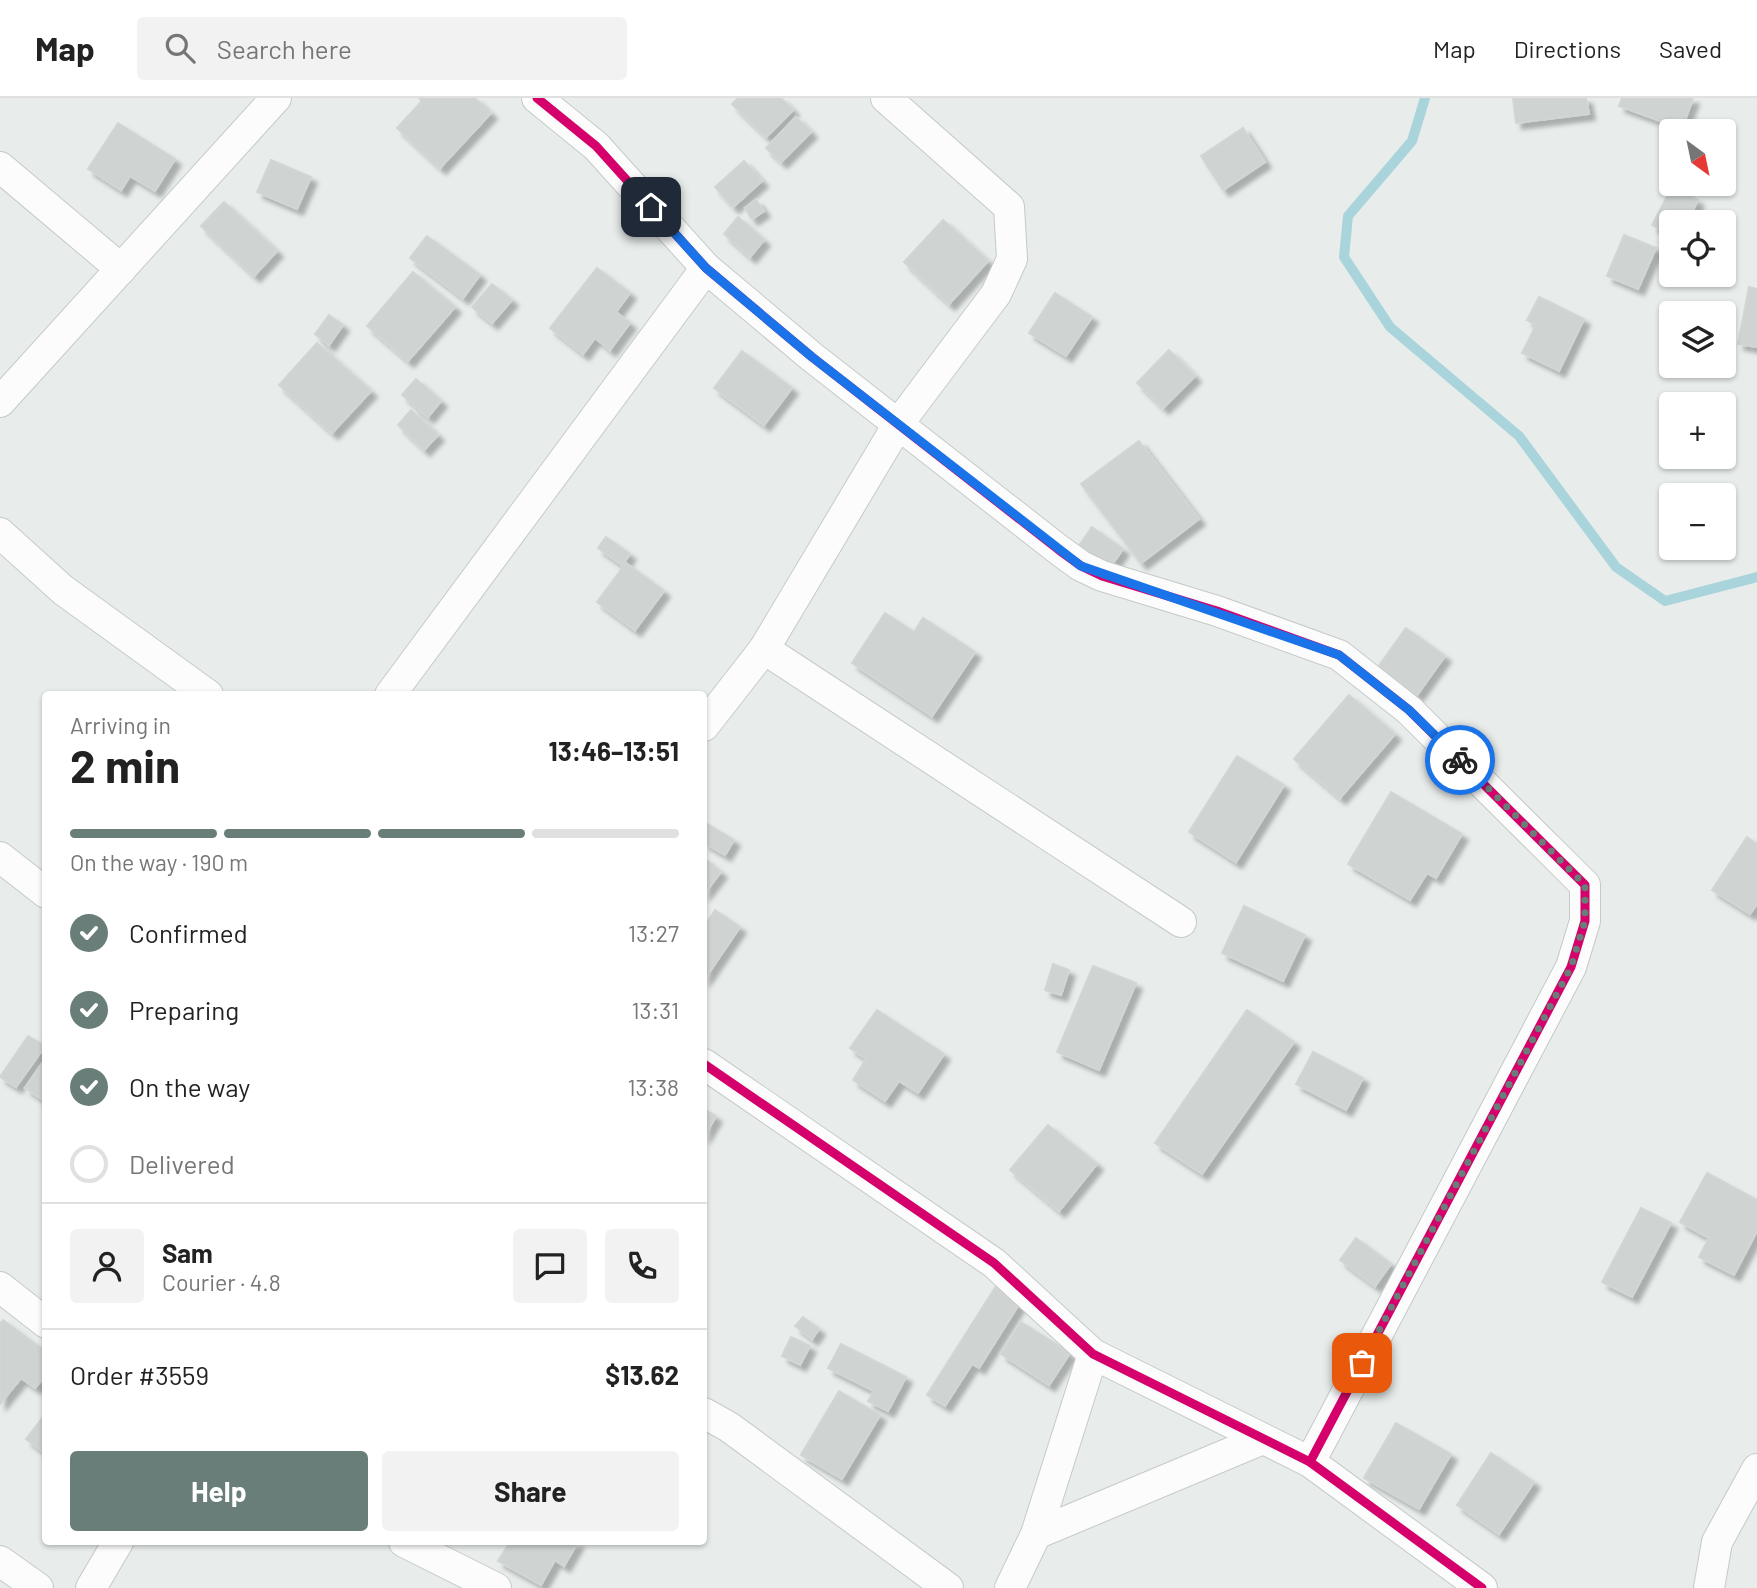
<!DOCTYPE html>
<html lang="en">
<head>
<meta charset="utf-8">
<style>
	:root { --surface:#fff; --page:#f2f2f2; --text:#222; --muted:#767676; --line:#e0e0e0; --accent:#697e78 }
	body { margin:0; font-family:Barlow,sans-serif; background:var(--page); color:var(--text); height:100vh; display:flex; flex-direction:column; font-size:26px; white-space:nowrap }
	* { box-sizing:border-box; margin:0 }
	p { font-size:23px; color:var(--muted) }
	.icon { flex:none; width:38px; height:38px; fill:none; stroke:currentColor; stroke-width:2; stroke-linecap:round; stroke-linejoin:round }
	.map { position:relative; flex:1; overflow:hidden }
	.panel { position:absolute; left:42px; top:593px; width:665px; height:854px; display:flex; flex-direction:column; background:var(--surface); border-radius:7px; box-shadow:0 2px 5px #0004 }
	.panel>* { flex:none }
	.needle { width:46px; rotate:147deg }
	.buttons { position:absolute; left:1659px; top:21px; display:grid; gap:14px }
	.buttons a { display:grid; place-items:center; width:77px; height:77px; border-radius:7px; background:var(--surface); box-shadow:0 2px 5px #0004; font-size:35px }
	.pin { position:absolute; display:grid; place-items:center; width:60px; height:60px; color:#fff; margin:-30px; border-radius:14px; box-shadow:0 4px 10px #0006 }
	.courier { position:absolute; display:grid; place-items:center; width:70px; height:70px; margin:-35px; border:5px solid #1a73e8; border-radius:50%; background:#fff; color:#222; box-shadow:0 2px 9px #0007 }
	.overview em { font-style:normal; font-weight:700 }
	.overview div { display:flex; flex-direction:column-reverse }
	.overview { display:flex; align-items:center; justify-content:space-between; height:119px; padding:0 28px }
	h1 { font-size:46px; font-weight:700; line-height:52px }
	.bar { display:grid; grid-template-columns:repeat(4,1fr); gap:10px 7px; align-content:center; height:84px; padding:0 28px }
	.bar i { height:9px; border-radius:5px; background:var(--line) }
	.bar .active { background:var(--accent) }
	.bar p { grid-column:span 4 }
	.line { display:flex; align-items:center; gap:18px; padding:0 28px; border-top:2px solid var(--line) }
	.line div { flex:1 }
	.round { display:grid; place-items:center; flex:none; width:74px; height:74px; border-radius:7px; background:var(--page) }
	ol { padding:0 28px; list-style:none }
	li { display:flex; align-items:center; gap:21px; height:77px }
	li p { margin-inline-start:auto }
	li .icon { padding:7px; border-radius:50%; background:var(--accent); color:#fff; stroke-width:4 }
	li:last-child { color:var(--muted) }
	li i { width:38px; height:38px; border:4px solid var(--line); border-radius:50% }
	.cta { display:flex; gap:14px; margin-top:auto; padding:14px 28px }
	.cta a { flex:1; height:80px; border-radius:7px; background:var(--accent); color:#fff; font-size:28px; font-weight:700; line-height:80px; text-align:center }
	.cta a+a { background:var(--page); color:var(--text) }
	header { display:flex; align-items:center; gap:42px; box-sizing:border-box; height:98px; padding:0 35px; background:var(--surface); border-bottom:2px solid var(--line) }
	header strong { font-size:33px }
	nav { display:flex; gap:38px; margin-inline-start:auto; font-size:24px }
	.search { width:490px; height:63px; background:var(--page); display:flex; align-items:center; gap:18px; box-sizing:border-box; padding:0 24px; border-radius:7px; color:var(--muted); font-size:26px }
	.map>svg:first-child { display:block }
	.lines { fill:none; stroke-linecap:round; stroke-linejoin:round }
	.stream { stroke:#a9d4db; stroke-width:10 }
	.building { fill:#cfd4d2; stroke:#d1d6d4; stroke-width:2; filter:url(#shadow) }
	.minor-casing { stroke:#c5cac8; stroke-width:32 }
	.minor { stroke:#fcfcfc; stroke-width:30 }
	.cycleway-casing { stroke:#f7fbf9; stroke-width:13 }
	.cycleway { stroke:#d6006c; stroke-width:9 }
	.done { stroke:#697e78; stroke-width:7; stroke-dasharray:0 12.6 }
	.route { stroke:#1a73e8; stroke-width:9 }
</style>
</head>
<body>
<header>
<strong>Map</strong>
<div class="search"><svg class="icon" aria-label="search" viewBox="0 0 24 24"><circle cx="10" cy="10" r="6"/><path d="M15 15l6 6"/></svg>Search here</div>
<nav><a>Map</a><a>Directions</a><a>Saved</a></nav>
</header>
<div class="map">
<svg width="1757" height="1490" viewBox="0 0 1757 1490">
	<defs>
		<filter id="shadow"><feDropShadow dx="6" dy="6" stdDeviation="2" flood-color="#0004"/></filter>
	</defs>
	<rect width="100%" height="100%" fill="#e8edeb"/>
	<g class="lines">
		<path class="stream" d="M1425,0L1412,43L1348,118L1344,159L1390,229L1519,338L1616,469L1665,503L1757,479"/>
	</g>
	<g class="building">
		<path d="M419,0H475L491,15L440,70L397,30L422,3Z"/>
		<path d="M738,0H781L793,12L766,39L732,6Z"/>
		<path d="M1513,0H1586L1589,16L1516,25Z"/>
		<path d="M1622,0H1693L1682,31L1619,8Z"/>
		<path d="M796,19L811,34L781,64L766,50Z"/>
		<path d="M118,25L175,61L155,93L130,78L121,92L88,71Z"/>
		<path d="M1243,30L1265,64L1223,92L1201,58Z"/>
		<path d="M271,62L311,79L297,111L257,94Z"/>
		<path d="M744,63L762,83L733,109L715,89Z"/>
		<path d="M1672,89L1698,102L1687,124H1671V137L1652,127Z"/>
		<path d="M756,102L764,113L752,121L745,110Z"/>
		<path d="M224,104L277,153L254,178L201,128Z"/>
		<path d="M738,119L764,142L750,159L724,136Z"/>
		<path d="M943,122L988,163L949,206L904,164Z"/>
		<path d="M1624,137L1656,150L1638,191L1607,178Z"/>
		<path d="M427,138L480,177L463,200L410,160Z"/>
		<path d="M597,170L630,195L616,214L630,225L610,252L595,240L583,256L550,230Z"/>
		<path d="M413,174L455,209L408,263L367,228Z"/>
		<path d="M492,186L512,202L492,225L472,209Z"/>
		<path d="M1749,189L1757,191V249L1738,246Z"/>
		<path d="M1055,195L1092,219L1066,258L1029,235Z"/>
		<path d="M1539,199L1584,221L1559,273L1522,255L1536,227L1527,222Z"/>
		<path d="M329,217L343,227L329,247L315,236Z"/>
		<path d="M317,245L371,293L332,335L279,287Z"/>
		<path d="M1169,252L1195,278L1163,310L1137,285Z"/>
		<path d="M742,253L792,290L764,327L714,290Z"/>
		<path d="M416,281L441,303L428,319L402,297Z"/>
		<path d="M411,312L438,337L424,352L398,327Z"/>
		<path d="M1139,343L1199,421L1141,465L1081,386Z"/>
		<path d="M1092,429L1123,451L1109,471L1078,449Z"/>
		<path d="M606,439L630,456L622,467L598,450Z"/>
		<path d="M626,465L664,493L635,532L597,504Z"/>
		<path d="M885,515L914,534L923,520L975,554L932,618L852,565Z"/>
		<path d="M1406,530L1445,558L1417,597L1378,569Z"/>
		<path d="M1349,597L1395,636L1340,700L1294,661Z"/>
		<path d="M1237,658L1284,687L1236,764L1189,734Z"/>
		<path d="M1391,694L1462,736L1436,780L1427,775L1410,802L1348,766Z"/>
		<path d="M704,724L734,742L725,757L704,745Z"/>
		<path d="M1747,739L1757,746V806L1750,816L1712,792Z"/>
		<path d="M704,760L721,774L704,796Z"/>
		<path d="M1244,808L1305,837L1283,883L1222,855Z"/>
		<path d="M715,812L740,829L704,882V829Z"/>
		<path d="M1053,866L1069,872L1061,897L1045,892Z"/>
		<path d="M1093,868L1136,885L1099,972L1057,954Z"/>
		<path d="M877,912L944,956L918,995L899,983L885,1003L853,982L866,961L850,950Z"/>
		<path d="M1247,912L1294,944L1202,1076L1155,1045Z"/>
		<path d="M28,938L45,948L16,989L0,979Z"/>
		<path d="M1313,954L1363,980L1346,1012L1296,986Z"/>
		<path d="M46,960V1004L25,990Z"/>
		<path d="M704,1011L716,1018L704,1039Z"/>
		<path d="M1048,1027L1097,1066L1059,1113L1010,1072Z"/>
		<path d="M1707,1075L1757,1102V1133L1734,1177L1699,1159L1709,1140L1680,1124Z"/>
		<path d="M1641,1110L1671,1125L1632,1199L1602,1184Z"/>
		<path d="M1356,1140L1391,1166L1375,1188L1340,1162Z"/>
		<path d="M996,1188L1021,1203L979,1270L972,1266L945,1308L927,1297Z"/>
		<path d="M803,1219L819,1231L812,1241L795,1228Z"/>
		<path d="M3,1222L46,1254V1277L35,1290L21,1280L0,1306V1226Z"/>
		<path d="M1021,1224L1070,1255L1049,1287L1001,1256Z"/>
		<path d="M791,1239L810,1248L800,1267L782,1258Z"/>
		<path d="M841,1246L906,1279L888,1313L868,1303L874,1293L828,1270Z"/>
		<path d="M839,1293L880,1317L842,1381L801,1357Z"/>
		<path d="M46,1315V1356L26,1341Z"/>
		<path d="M1396,1325L1451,1356L1419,1411L1364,1380Z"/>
		<path d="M1491,1355L1534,1384L1499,1436L1457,1407Z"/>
		<path d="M510,1444H578L564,1468L555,1462L541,1487L498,1463Z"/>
	</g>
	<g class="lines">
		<defs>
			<g id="minor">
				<path d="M537,0L596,48L706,170L812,259L1059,452L1081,468L1102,478L1217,513L1339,557L1409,612L1585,787V823L1571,869L1310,1364"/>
				<path d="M0,69L121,171"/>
				<path d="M0,304L276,0"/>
				<path d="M0,435L63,492L208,597"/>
				<path d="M764,551L1181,824"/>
				<path d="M390,597L706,170"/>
				<path d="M704,628L764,551L899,325L996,196L1012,161L1009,109L886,0"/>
				<path d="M0,759L46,795"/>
				<path d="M704,966L994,1165L1093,1256L1310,1364L1482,1490"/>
				<path d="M0,1189L46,1225"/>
				<path d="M704,1315L729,1329L948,1490"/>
				<path d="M1036,1436L1263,1341"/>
				<path d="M404,1444L496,1490"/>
				<path d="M0,1463L38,1490"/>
				<path d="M91,1490L118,1444"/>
				<path d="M1010,1490L1036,1436L1093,1256"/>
				<path d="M1709,1490L1717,1444L1757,1371"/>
			</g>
		</defs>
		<use href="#minor" class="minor-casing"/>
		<use href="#minor" class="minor"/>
		<defs>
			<g id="cycleway">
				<path d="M537,0L596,48L706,170L812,259L1059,452L1081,468L1102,478L1217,513L1339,557L1409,612L1585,787V823L1571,869L1310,1364"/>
				<path d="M704,966L994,1165L1093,1256L1310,1364L1482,1490"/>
			</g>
		</defs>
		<use href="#cycleway" class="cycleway-casing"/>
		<use href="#cycleway" class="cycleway"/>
	</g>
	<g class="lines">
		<path class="done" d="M1362,1265L1571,869L1585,823V787L1460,662"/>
		<path class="route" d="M651,109L706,170L812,259L1081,468L1339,557L1409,612L1460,662"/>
	</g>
</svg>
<div class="buttons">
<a><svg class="needle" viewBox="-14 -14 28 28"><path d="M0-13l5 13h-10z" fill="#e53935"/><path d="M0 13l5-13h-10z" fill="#767676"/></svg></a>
<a><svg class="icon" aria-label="locate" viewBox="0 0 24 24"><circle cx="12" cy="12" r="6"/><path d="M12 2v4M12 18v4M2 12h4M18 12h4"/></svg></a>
<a><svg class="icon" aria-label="layers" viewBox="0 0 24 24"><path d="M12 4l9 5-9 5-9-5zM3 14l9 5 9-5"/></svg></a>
<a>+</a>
<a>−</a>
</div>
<div class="pin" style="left:1362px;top:1265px;background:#ea580c"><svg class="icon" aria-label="bag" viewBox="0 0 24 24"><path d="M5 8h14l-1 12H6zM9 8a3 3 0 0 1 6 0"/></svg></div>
<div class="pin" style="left:651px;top:109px;background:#1f2937"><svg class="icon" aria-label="home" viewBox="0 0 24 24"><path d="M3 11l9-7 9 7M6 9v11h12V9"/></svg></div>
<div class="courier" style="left:1460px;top:662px"><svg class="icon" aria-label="bike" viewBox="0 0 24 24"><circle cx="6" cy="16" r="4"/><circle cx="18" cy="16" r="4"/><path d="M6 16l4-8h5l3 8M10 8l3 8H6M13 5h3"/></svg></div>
<section class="panel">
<div class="overview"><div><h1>2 min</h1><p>Arriving in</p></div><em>13:46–13:51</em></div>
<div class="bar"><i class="active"></i><i class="active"></i><i class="active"></i><i></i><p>On the way · 190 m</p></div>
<ol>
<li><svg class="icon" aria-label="check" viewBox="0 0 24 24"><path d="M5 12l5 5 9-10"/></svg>Confirmed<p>13:27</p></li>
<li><svg class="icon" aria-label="check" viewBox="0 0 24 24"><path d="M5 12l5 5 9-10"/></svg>Preparing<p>13:31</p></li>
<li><svg class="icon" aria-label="check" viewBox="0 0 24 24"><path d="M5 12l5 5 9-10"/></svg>On the way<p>13:38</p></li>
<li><i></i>Delivered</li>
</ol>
<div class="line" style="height:126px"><a class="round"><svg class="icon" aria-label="person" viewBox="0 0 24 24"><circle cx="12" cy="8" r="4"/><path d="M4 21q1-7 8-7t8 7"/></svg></a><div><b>Sam</b><p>Courier · 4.8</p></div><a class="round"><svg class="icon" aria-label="chat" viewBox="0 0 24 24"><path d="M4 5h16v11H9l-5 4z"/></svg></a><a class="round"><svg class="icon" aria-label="phone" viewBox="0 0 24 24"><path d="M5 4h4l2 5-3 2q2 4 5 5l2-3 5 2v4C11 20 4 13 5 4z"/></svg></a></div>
<div class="line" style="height:91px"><div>Order #3559</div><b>$13.62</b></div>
<div class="cta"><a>Help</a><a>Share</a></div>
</section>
</div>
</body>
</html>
